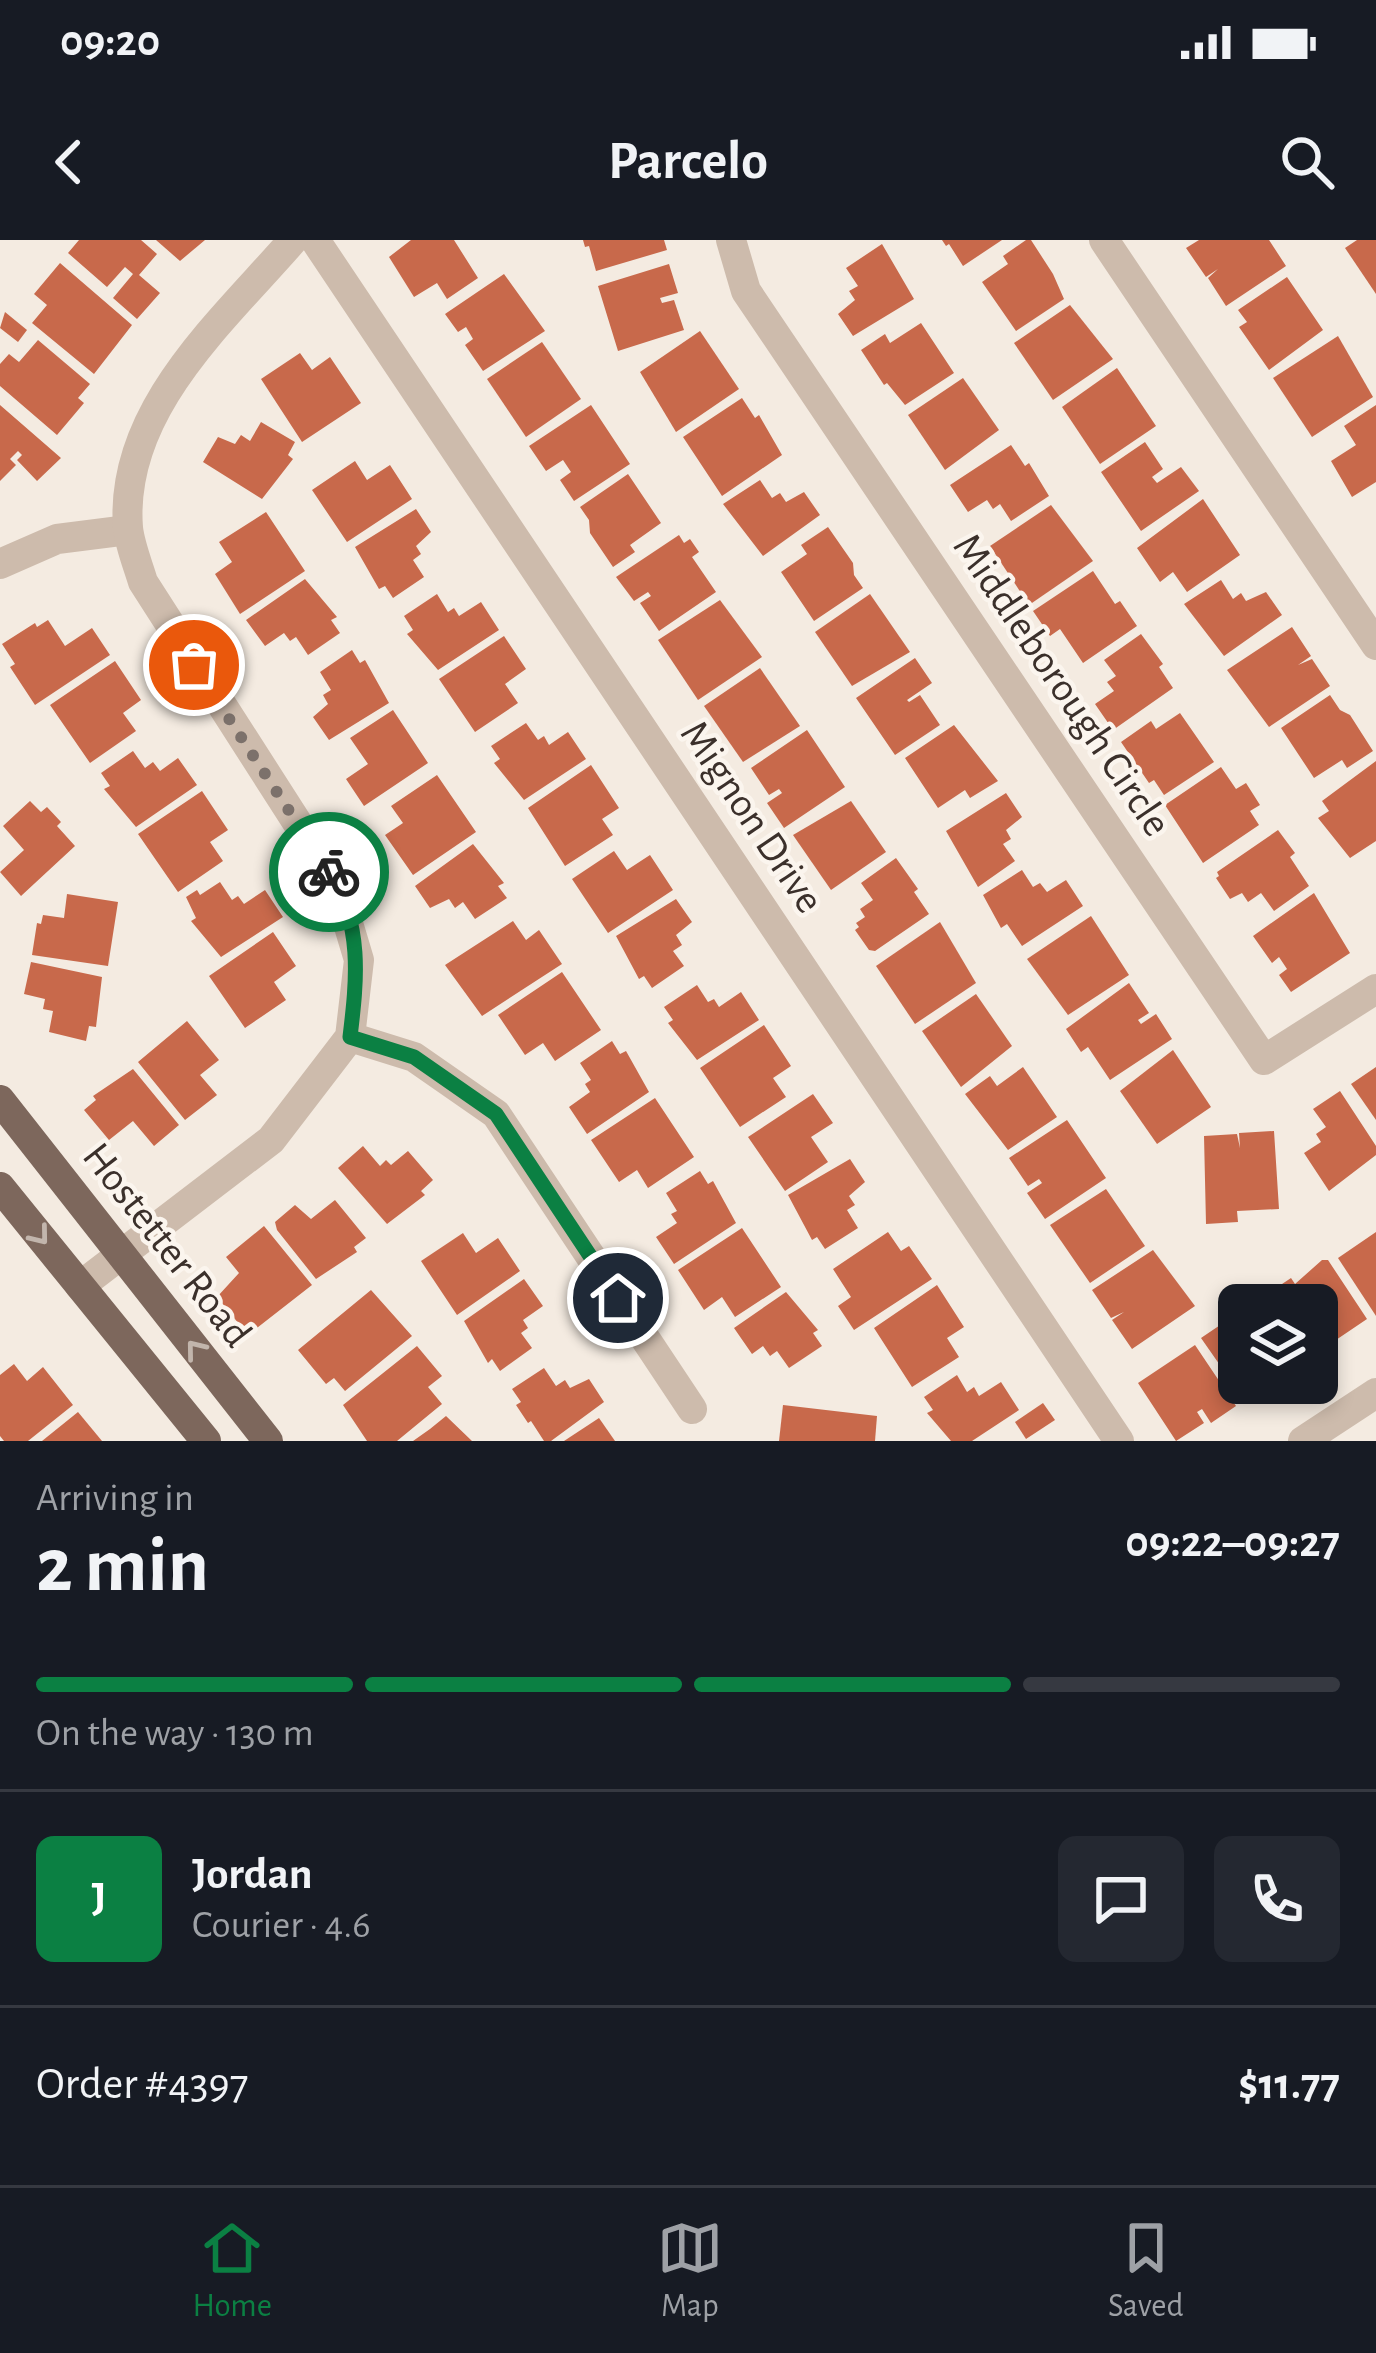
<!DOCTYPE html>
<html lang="en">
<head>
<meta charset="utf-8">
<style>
	:root { --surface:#171b24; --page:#242831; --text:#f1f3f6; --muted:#9ea1a6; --line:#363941; --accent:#0b8043 }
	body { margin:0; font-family:"Alegreya Sans",sans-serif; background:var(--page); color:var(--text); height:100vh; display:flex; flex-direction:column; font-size:45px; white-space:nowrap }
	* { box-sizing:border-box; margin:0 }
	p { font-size:39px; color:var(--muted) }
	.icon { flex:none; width:66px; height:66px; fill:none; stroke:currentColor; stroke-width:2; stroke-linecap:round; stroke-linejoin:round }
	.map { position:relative; height:1201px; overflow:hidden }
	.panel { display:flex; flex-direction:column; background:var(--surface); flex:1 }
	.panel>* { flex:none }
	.buttons { position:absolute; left:1218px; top:1044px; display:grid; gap:24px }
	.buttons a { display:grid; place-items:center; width:120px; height:120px; border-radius:18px; background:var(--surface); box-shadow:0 6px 18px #0003; font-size:60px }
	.pin { position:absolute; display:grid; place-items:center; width:102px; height:102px; color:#fff; margin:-51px; border:6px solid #fff; border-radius:50%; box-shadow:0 3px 12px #0007 }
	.courier { position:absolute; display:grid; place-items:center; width:120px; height:120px; margin:-60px; border:9px solid #0b8043; border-radius:50%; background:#fff; color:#222; box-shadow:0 3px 15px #0007 }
	.overview em { font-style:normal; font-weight:700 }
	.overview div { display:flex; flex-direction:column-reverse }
	.overview { display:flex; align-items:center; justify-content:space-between; height:204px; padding:0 36px }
	h1 { font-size:78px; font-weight:700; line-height:90px }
	.bar { display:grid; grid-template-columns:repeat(4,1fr); gap:18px 12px; align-content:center; height:144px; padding:0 36px }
	.bar i { height:15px; border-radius:9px; background:var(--line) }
	.bar .on { background:var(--accent) }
	.bar p { grid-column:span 4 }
	.line { display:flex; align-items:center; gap:30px; padding:0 36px; border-top:3px solid var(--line) }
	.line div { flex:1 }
	.round { display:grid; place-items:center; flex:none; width:126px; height:126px; border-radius:18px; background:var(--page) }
	.status { display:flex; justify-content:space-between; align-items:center; height:84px; padding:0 60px; background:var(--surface); direction:ltr }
	.status svg { height:33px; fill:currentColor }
	header { display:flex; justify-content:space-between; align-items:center; height:156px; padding:0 36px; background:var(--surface); font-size:54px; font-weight:700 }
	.tab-bar { display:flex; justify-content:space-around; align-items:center; height:168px; border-top:3px solid var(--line); background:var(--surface); font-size:33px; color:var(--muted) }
	.tab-bar a { display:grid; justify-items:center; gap:6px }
	.tab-bar .on { color:var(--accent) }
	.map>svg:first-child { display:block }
	.building { fill:#c8694b }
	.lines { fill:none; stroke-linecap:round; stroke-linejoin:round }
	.minor { stroke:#cdbbac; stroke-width:30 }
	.major { stroke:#7d675c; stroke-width:30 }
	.oneway { stroke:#c2b5ac }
	.done { stroke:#7c716b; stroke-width:12; stroke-dasharray:0 21.6 }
	.route { stroke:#0b8043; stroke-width:15 }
	.labels { text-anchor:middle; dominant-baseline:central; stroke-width:9; stroke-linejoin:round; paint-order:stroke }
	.street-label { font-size:42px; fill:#3b302b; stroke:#fbf5ee }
</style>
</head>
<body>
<div class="status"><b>09:20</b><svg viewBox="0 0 49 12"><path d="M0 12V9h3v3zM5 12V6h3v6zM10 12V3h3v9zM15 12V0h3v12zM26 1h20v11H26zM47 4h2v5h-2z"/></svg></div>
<header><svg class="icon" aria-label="back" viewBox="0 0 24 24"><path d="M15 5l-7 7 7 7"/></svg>Parcelo<svg class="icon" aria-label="search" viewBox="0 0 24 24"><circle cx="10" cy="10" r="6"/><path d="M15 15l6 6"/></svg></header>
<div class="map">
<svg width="1376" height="1201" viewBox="0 0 1376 1201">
	<rect width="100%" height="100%" fill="#f4ebe1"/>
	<g class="building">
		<path d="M79,0H141L157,14L139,35L160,53L137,79L113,58L133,34L125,27L107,47L68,13Z"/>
		<path d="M156,0H205L180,21Z"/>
		<path d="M411,0H454L478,38L447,59L437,43L414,57L389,17Z"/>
		<path d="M583,0H664L667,10L596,31L589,6L585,7Z"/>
		<path d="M942,0H1002L963,26L949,4L946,6Z"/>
		<path d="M1026,0H1031L1053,34L1064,59L1016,91L982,42L1008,24L1003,16Z"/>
		<path d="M1199,0H1269L1286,26L1226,66L1208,38L1218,29L1206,37L1186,8Z"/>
		<path d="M1357,0H1376V54L1345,8Z"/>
		<path d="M882,4L914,59L853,96L838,74L855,60L849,51L858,46L846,28Z"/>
		<path d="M60,23L132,85L94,134L32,83L47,65L34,54Z"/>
		<path d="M669,24L678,53L660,58L662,63L674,60L684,90L618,111L598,46Z"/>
		<path d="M504,34L545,91L483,131L465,105L473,99L466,87L458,92L445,74Z"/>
		<path d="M1287,37L1323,90L1269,130L1239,87L1247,82L1238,70Z"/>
		<path d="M1070,65L1113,119L1053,160L1014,103Z"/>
		<path d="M5,72L27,90L18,102L0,88Z"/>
		<path d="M921,83L954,133L905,165L887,143L884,145L861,110L885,94L890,103Z"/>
		<path d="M700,91L739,149L676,192L640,132Z"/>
		<path d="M1338,96L1373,157L1312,197L1273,138Z"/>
		<path d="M38,100L90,144L78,158L84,163L57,195L0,146V124L9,114L19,122Z"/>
		<path d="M542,102L581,159L526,197L487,139Z"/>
		<path d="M300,113L312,130L330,117L361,163L302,202L261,139Z"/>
		<path d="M1117,128L1156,186L1100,224L1062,167Z"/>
		<path d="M963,138L999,190L945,230L908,175Z"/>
		<path d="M742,158L755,178L759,175L782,215L722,256L683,197Z"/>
		<path d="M0,165L61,218L37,241L17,220L22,215L18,211L10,219L16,225L0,241Z"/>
		<path d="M591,165L630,224L574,261L560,240L571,232L563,220L546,231L529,206Z"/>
		<path d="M1376,165V242L1352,257L1331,221L1356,205L1344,186Z"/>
		<path d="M261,182L295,202L288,215L293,219L262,259L203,222L218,197L235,204L241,195L250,201Z"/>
		<path d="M1145,202L1163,229L1152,237L1157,243L1181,227L1199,251L1141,291L1101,232Z"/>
		<path d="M1011,205L1025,226L1029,223L1049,256L1011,281L1000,264L993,269L987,260L968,272L950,245Z"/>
		<path d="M355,221L367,240L390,225L412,259L347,302L312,250Z"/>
		<path d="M628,234L661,283L630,305L635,312L613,327L590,293L589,280L580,267Z"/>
		<path d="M760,240L772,258L780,253L786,262L804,252L820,275L763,316L723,264Z"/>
		<path d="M1203,259L1240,315L1187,352L1173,332L1160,342L1137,308Z"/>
		<path d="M1051,265L1093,321L1029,365L990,306Z"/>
		<path d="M416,269L431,292L416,306L421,314L413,320L424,337L393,358L385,346L379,349L355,307Z"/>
		<path d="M266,272L305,331L240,374L215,334L232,322L219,302Z"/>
		<path d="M828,287L853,323L854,335L863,348L814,381L781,332L807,314L801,305Z"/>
		<path d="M679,295L684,303L690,299L699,312L692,317L716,352L659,391L640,363L651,356L648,352L634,361L616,337Z"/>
		<path d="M1093,331L1115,364L1120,361L1137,386L1083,423L1060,389L1050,396L1033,371Z"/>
		<path d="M305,339L337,377L331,380L340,393L308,415L296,397L290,401L284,393L265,406L246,380Z"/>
		<path d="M1221,340L1233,359L1241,353L1246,361L1266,352L1282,375L1224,416L1184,364Z"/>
		<path d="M437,354L448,372L454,368L459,376L481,362L499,390L438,430L407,394L413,390L404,376Z"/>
		<path d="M870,354L910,412L852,446L815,392Z"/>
		<path d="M720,360L762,417L698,460L658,400Z"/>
		<path d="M48,380L65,406L92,388L110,415L35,465L10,427L15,424L2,404L35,383L37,387Z"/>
		<path d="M1292,387L1311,416L1298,425L1312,419L1330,446L1269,487L1227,430Z"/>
		<path d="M1141,394L1163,424L1159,427L1173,448L1113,490L1095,464L1114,451L1107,442L1116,436L1104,420Z"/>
		<path d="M504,396L526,429L505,444L518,463L475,492L439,439Z"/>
		<path d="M352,410L360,423L365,420L389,463L329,500L313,477L328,464L323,455L331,450L320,432Z"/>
		<path d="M915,418L932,443L907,460L909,462L920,455L940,485L895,515L856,458Z"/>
		<path d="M115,421L141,460L123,473L136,491L90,523L50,465Z"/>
		<path d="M760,428L800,486L743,522L704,466Z"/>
		<path d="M1330,455L1340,470L1350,475L1373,511L1347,528L1342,520L1314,538L1281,488Z"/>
		<path d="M393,470L428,523L364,566L346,539L368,524L350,498Z"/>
		<path d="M1180,473L1214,522L1164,555L1154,540L1149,543L1121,502L1151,481L1156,489Z"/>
		<path d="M526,483L538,500L544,496L549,505L568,492L586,519L524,560L494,523L500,519L491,506Z"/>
		<path d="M954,485L998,541L970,558L965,550L938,568L905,518Z"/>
		<path d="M807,490L845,547L784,588L767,563L782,553L779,549L769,555L751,528Z"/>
		<path d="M133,511L145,528L153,522L160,531L178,518L197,545L136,587L104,549L110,546L101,533Z"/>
		<path d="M1376,521V601L1350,618L1318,578L1329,571L1322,561Z"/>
		<path d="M591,525L619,568L602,579L613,595L565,626L528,568Z"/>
		<path d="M1221,527L1236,549L1246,543L1260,565L1250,571L1259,585L1203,623L1165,565Z"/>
		<path d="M437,535L476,592L413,635L385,595L403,583L391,566Z"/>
		<path d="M202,551L228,590L210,602L223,621L178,652L138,594Z"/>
		<path d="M1006,553L1022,577L1006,590L1011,599L1003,604L1015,621L978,647L946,591Z"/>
		<path d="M30,561L41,572L47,567L61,582L57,586L75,606L21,656L0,632L24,610L3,586Z"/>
		<path d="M851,561L886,612L831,650L793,595Z"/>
		<path d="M1278,590L1295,613L1290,617L1309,646L1274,671L1261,653L1248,662L1242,653L1230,659L1216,638L1219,636L1217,632Z"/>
		<path d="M473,604L504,643L498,646L507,658L475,679L463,662L455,668L449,659L430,668L415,646Z"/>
		<path d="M614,611L627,630L650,615L673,650L608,693L572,639Z"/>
		<path d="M896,618L918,649L914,652L929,674L875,711L869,710L855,690L859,687L856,683L865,677L860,669L873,660L861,643Z"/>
		<path d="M1022,630L1033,647L1040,643L1047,652L1066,640L1083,666L1022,706L1007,684L1001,688L983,655Z"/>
		<path d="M220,642L232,660L238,656L244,664L265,650L283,677L221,717L191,681L196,678L186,657L197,650L200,655Z"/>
		<path d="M1314,653L1350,713L1291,752L1279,735L1287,729L1279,717L1272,723L1253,696Z"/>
		<path d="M67,654L118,662L108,726L32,715L37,683L41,684L43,675L64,678Z"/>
		<path d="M676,659L692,682L676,695L682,705L673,711L684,726L652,748L644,736L639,739L616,696Z"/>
		<path d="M1091,676L1129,735L1068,775L1027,719Z"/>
		<path d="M513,681L526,700L539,690L562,724L482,776L445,725Z"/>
		<path d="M940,682L976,743L915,784L876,726Z"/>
		<path d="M273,692L296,726L274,742L286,760L245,788L209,736Z"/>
		<path d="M31,722L102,737L96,787L89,786L86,801L49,792L53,771L43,769L45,759L24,754Z"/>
		<path d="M562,732L601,790L555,821L543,803L525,815L498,775Z"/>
		<path d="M1129,743L1149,773L1138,780L1141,784L1156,774L1172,799L1110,840L1088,807L1081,812L1066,789Z"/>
		<path d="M697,745L708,762L714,759L719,767L741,752L759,780L697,820L668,783L673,780L664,767Z"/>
		<path d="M976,754L1012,806L961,847L922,791Z"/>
		<path d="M187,781L219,820L200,835L217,855L185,880L138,822Z"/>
		<path d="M764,785L791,826L773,838L786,857L740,887L700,828Z"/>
		<path d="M612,801L620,814L626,811L649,852L587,894L569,867L590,852L585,844L591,840L580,823Z"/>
		<path d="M1173,810L1211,867L1157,904L1120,851Z"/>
		<path d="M1023,827L1057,877L1008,910L965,854L990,836L997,846Z"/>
		<path d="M1376,827V880L1351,844Z"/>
		<path d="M133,829L179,885L154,906L133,881L109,900L84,870L96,860L93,856Z"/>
		<path d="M1340,851L1376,906V915L1329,951L1304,913L1321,902L1316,894L1326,887L1313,869Z"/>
		<path d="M813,854L833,883L811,897L828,922L785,951L748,897Z"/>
		<path d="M655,858L694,917L648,948L637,930L619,942L591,900Z"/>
		<path d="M1067,880L1106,938L1045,979L1027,953L1042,943L1039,939L1028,946L1009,918Z"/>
		<path d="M1274,891L1279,969L1237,971L1238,982L1206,984L1204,896L1237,894L1240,908L1239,893Z"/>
		<path d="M363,906L380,926L386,920L391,925L408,911L433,940L421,951L425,955L387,984L338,928Z"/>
		<path d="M850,919L865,942L849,956L855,965L847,970L858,988L825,1009L817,997L812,1000L788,955Z"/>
		<path d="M700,931L708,944L713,941L736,983L674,1024L656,997L677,983L671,974L677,971L666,953Z"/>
		<path d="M1106,949L1145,1006L1090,1043L1050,985Z"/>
		<path d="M335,960L366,998L354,1007L357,1012L316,1039L277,990L275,982L295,965L311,979Z"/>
		<path d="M264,986L312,1045L248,1095L217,1057L239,1033L226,1017Z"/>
		<path d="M742,988L781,1047L735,1077L722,1057L704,1070L678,1030Z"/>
		<path d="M888,992L901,1011L909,1006L932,1039L854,1090L838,1066L851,1057L833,1029Z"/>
		<path d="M1376,992V1076L1338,1018Z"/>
		<path d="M463,993L476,1013L498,998L520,1031L457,1075L421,1021Z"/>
		<path d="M1153,1010L1195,1066L1132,1109L1112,1080L1124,1072L1111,1078L1092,1050Z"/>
		<path d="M1322,1020H1328L1367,1079L1330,1104L1323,1093L1317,1098V1065H1270L1264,1056L1291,1038L1295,1044Z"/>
		<path d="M524,1039L543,1066L523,1080L528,1088L521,1093L532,1108L500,1131L492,1119L488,1123L464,1081Z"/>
		<path d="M937,1045L964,1087L947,1098L959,1117L912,1147L874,1088Z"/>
		<path d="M371,1050L412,1096L345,1151L334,1138L326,1144L298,1110Z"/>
		<path d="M786,1052L818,1090L813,1093L822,1106L789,1128L777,1111L770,1116L763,1106L752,1114L734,1088Z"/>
		<path d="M1235,1075L1239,1078V1143H1271L1245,1161L1201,1098Z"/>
		<path d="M1195,1105L1236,1166L1211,1183L1202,1169L1197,1172L1204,1183L1176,1201L1138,1143Z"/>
		<path d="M417,1106L442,1136L428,1147L442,1164L397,1201H367L343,1165Z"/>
		<path d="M14,1124L27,1141L43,1127L73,1165L28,1201H4L0,1196V1135Z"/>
		<path d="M544,1128L556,1146L565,1140L570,1148L589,1139L604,1162L551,1201H544L531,1181L528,1183L516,1165L521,1162L512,1149Z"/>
		<path d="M957,1135L967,1152L974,1147L979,1156L1001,1142L1019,1170L972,1201H951L927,1173L933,1170L924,1157Z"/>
		<path d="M1043,1163L1055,1180L1026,1199L1015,1182Z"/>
		<path d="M783,1165L877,1176L875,1201H779Z"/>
		<path d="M78,1172L102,1201H42Z"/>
		<path d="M446,1176L472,1201H413L430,1189Z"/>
		<path d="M599,1178L615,1201H564Z"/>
	</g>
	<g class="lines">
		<g class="minor">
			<path d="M315,0L1119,1201"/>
			<path d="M731,0L746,51L1264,820L1376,749"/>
			<path d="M1104,0L1376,405"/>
			<path d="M0,324L57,299L128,290"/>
			<path d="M350,797L414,817L496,874L692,1169"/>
			<path d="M80,1046L271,900L350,797L359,720L336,643L143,342C138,325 130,306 128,288C119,170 222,82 293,0"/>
			<path d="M1303,1201L1376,1153"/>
		</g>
		<g class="major">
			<path d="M0,860L268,1201"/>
			<path d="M0,947L206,1201"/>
		</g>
	</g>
	<defs><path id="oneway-chevron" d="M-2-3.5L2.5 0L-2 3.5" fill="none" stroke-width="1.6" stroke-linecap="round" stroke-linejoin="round" transform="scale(3)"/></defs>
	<g class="oneway">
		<use href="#oneway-chevron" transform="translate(40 996) rotate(51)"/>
		<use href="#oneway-chevron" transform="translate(195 1109) rotate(-129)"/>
	</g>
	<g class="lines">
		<path class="done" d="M194,425L329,632"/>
		<path class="route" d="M329,632C363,684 357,739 350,797L414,817L496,874L618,1058"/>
	</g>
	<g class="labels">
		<g class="street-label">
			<text transform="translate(1062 445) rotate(56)">Middleborough Circle</text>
			<text transform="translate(752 577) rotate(56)">Mignon Drive</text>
			<text transform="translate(167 1005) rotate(52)">Hostetter Road</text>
		</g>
	</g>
</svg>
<div class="buttons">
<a><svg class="icon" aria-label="layers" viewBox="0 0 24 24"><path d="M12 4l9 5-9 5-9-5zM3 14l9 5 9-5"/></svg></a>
</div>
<div class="pin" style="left:194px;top:425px;background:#ea580c"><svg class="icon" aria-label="bag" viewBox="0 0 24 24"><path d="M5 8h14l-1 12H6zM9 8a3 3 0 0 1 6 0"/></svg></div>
<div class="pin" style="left:618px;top:1058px;background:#1f2937"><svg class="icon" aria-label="home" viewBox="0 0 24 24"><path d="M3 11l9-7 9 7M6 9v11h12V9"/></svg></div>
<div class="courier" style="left:329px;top:632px"><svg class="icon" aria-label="bike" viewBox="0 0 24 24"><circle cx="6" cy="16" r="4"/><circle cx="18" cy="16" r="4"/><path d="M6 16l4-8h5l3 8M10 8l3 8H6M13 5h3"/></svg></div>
</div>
<section class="panel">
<div class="overview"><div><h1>2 min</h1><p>Arriving in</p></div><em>09:22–09:27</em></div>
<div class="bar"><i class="on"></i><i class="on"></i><i class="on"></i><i></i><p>On the way · 130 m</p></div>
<div class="line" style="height:216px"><b class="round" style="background:var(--accent);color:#fff">J</b><div><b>Jordan</b><p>Courier · 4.6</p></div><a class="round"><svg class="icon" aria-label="chat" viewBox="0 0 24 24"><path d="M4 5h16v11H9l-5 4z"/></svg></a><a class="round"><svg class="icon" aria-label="phone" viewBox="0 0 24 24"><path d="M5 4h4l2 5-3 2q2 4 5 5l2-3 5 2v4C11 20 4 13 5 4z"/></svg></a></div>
<div class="line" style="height:156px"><div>Order #4397</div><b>$11.77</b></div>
</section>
<nav class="tab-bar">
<a class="on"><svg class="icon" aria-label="home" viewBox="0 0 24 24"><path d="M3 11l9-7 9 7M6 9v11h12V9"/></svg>Home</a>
<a><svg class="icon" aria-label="map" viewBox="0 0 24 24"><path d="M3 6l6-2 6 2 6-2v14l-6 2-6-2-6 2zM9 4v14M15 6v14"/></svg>Map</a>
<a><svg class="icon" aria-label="saved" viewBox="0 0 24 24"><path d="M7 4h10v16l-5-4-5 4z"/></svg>Saved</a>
</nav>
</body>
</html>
